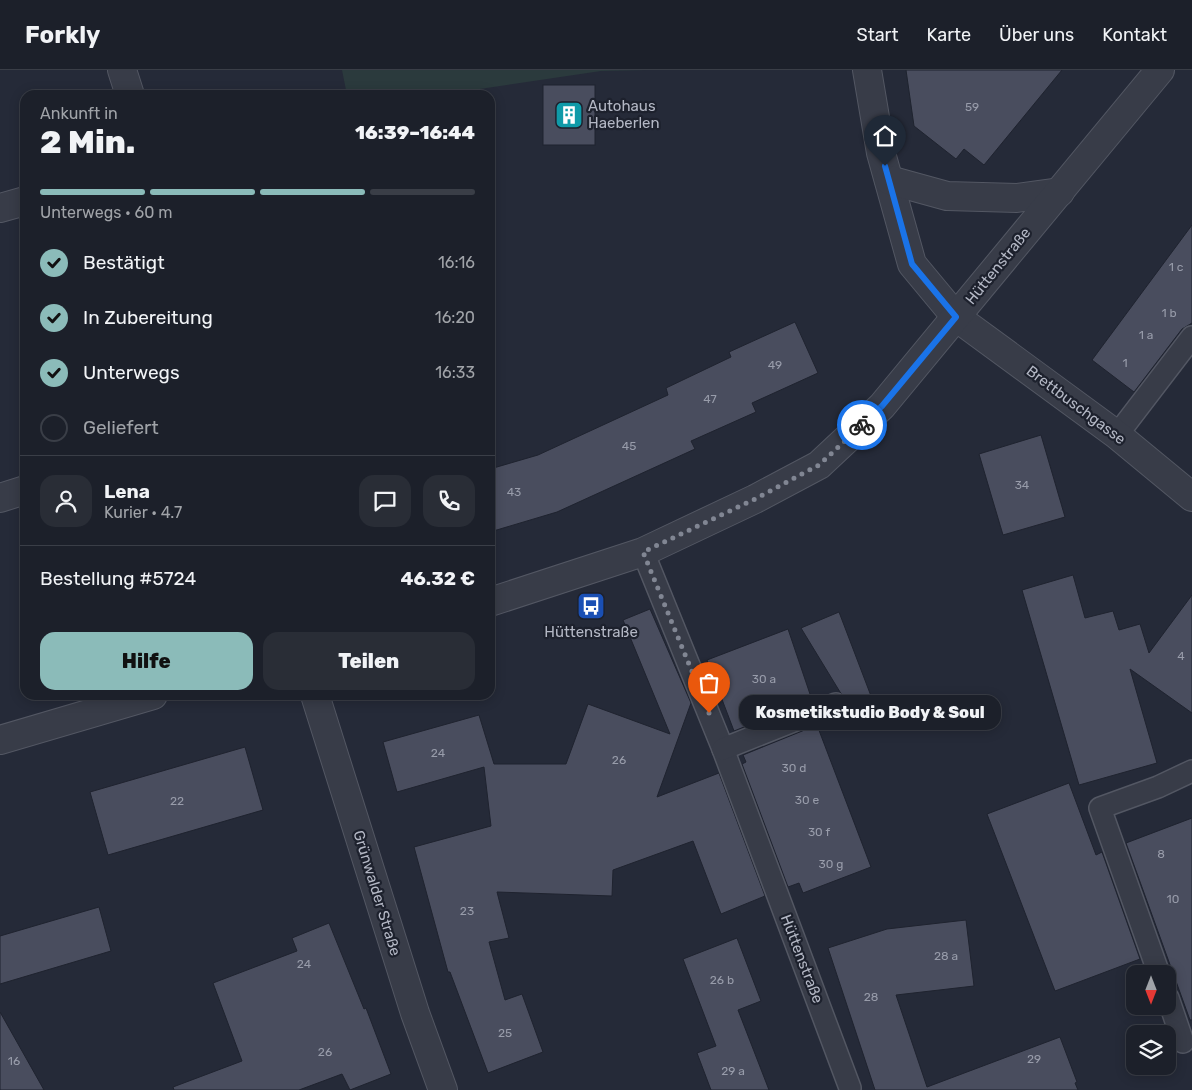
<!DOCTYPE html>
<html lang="de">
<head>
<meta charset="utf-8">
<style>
	:root { --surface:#1c202a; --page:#292d36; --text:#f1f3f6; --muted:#a0a3a8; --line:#3a3e47; --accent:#8bbbb9 }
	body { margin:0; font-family:Rubik,sans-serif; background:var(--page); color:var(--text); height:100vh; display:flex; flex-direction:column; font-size:19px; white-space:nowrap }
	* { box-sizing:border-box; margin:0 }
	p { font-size:16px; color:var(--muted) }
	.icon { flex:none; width:28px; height:28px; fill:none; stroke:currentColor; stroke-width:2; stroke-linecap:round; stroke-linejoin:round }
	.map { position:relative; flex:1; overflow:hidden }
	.details { position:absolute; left:20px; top:20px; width:475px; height:610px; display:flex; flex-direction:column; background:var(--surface); border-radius:15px; box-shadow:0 2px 12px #0003,0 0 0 1px var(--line) }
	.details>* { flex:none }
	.needle { width:32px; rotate:180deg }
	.tools { position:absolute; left:1126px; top:895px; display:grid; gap:10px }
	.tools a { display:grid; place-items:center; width:50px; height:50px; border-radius:10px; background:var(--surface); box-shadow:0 2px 12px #0003,0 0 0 1px var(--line); font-size:25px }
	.pin { position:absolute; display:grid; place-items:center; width:42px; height:42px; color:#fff; margin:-51px -21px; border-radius:50% 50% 50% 0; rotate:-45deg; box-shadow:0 0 5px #0007 }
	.pin .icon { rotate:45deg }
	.courier { position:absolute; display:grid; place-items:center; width:50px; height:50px; margin:-25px; border:4px solid #1a73e8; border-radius:50%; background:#fff; color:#222; box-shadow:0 1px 6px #0007 }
	.bubble { position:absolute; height:35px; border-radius:15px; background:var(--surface); box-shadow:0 2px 12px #0003,0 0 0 1px var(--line); font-size:16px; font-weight:800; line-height:35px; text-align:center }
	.overview em { font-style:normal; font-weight:800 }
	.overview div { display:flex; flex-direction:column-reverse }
	.overview { display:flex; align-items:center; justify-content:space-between; height:85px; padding:0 20px }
	h1 { font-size:32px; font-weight:800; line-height:38px }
	.bar { display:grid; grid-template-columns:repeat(4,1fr); gap:8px 5px; align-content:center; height:60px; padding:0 20px }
	.bar i { height:6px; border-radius:4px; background:var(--line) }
	.bar .on { background:var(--accent) }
	.bar p { grid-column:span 4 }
	.line { display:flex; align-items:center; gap:12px; padding:0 20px; border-top:1px solid var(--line) }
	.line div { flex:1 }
	.round { display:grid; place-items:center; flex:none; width:52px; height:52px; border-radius:15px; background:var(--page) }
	ol { padding:0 20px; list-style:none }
	li { display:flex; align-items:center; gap:15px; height:55px }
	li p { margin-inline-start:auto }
	li .icon { padding:5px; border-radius:50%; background:var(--accent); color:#111; stroke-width:4 }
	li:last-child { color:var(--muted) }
	li i { width:28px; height:28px; border:2px solid var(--line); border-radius:50% }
	.action { display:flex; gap:10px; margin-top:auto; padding:10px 20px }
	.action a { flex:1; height:58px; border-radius:15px; background:var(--accent); color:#111; font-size:20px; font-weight:800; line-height:58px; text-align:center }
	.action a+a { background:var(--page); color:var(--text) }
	header { display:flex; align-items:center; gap:30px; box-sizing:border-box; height:70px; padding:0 25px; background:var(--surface); border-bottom:1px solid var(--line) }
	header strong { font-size:24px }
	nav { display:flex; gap:28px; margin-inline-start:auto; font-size:18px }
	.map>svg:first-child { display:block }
	.park { fill:#2b3a3d }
	.building { fill:#494d5e; stroke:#1f232f }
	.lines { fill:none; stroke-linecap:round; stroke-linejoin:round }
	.service-casing { stroke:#535763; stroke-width:24 }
	.minor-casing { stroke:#535763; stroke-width:30 }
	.service { stroke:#383c48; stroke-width:21 }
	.minor { stroke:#383c48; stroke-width:28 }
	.done { stroke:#818693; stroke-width:5; stroke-dasharray:0 9 }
	.route { stroke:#1a73e8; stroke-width:6 }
	.labels { text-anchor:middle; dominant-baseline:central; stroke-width:4.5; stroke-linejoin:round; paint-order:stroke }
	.number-label { font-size:12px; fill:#989caa }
	.poi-label { font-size:15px; fill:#b3b7c4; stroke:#1d212d; text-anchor:start }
	.street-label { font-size:15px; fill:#b3b7c4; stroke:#1d212d }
</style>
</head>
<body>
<header>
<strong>Forkly</strong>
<nav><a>Start</a><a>Karte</a><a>Über uns</a><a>Kontakt</a></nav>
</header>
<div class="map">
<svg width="1192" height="1020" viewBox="0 0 1192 1020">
	<rect width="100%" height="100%" fill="#252a38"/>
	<path class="park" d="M342,0H647L601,1L440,25H347Z"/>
	<g class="building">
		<path d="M906,0H1062L984,95L964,79L956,89L914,56Z"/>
		<rect x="543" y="15" width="52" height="60"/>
		<path d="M1192,155V253L1182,259L1134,322L1092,290Z"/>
		<path d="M795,252L818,303L752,333L756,342L691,371L695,379L557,442L490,462V399L538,385L668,325L666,318L731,287L729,282Z"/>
		<path d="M1041,365L1065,447L1003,465L979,384Z"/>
		<path d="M1073,505L1085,548L1113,541L1119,560L1140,554L1149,583L1192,525V643L1130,599L1157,693L1079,715L1022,520Z"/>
		<path d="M650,539L691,633L657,727L719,703L765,826L721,844L693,771L613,800L612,826L497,822L509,868L489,872L505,930L522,924L543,982L488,1003L450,902H448L414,777L491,756L484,697L397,722L383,672L479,645L494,694H566L588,634L670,664L623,550Z"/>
		<path d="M839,542L871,626L848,636L847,629L840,622L801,558Z"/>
		<path d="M788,559L812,630L734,661L707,590Z"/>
		<path d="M817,655L871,797L803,823L799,813L788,817L742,694L746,692L743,685Z"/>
		<path d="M245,677L263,740L108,785L90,722Z"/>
		<path d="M1069,713L1096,785L1102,782L1140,889L1055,921L987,744Z"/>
		<path d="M1192,748V950H1190L1126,773Z"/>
		<path d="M99,837L111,881L0,914V866Z"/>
		<path d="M966,850L974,916L896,925L927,1017L1060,967L1077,1012L1075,1013L1078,1020H875L828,878L887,859Z"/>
		<path d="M329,853L364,939L366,938L391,1004L350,1020L342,1004L299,1020H174L173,1017L242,991L213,913L297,881L292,868Z"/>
		<path d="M737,868L761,931L738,940L769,1020H711L697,983L716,976L683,889Z"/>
		<path d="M0,942L44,1020H0Z"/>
	</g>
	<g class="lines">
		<defs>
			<g id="service">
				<path d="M1117,365L1192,267"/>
				<path d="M643,482L723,679L850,1018"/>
				<path d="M723,679L836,634"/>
				<path d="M1159,904L1100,738L1158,717L1192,701"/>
				<path d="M1168,928L1183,972"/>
			</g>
			<g id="minor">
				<path d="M122,0L130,25"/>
				<path d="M867,0L881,83L912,194L956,247L1117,365L1192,427"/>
				<path d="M889,110L947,126L1017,128L1060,122"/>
				<path d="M0,138L25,131"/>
				<path d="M0,428L25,420"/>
				<path d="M490,532L643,482L755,429L819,395L882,336L1160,0"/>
				<path d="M315,625L415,943L443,1020"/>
				<path d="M0,670L153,625"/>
			</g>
		</defs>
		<use href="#service" class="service-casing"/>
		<use href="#minor" class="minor-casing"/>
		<use href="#service" class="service"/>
		<use href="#minor" class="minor"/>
	</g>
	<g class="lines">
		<path class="done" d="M709,643L643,482L755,429L819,395L862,355"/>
		<path class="route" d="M862,355L882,336L956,247L912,194L885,96"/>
	</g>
	<defs>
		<symbol id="building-square" viewBox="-11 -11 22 22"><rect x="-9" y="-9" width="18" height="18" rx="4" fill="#0f9aa8" stroke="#1d212d"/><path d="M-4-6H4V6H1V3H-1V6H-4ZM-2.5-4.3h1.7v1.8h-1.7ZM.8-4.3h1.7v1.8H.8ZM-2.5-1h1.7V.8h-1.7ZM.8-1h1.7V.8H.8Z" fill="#fff"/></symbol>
		<symbol id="bus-square" viewBox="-11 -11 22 22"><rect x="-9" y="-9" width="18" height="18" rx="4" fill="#1a4fb4" stroke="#1d212d"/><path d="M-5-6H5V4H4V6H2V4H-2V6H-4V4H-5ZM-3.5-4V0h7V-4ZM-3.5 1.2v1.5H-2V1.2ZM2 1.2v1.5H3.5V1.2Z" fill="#fff"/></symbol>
	</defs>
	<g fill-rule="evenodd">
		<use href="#building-square" x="553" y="29" width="32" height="32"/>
		<use href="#bus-square" x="575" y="520" width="32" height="32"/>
	</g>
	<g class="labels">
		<g class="number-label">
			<text x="972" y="37">59</text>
			<text x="1176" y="197">1 c</text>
			<text x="1169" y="243">1 b</text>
			<text x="1146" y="265">1 a</text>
			<text x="1125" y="293">1</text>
			<text x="775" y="295">49</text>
			<text x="710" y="329">47</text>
			<text x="629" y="376">45</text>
			<text x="1022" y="415">34</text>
			<text x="514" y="422">43</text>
			<text x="1181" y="586">4</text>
			<text x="764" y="609">30 a</text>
			<text x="438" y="683">24</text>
			<text x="619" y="690">26</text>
			<text x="794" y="698">30 d</text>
			<text x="807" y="730">30 e</text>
			<text x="177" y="731">22</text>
			<text x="819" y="762">30 f</text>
			<text x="1161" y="784">8</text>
			<text x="831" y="794">30 g</text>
			<text x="1173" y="829">10</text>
			<text x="467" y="841">23</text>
			<text x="946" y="886">28 a</text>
			<text x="304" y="894">24</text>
			<text x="722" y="910">26 b</text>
			<text x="871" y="927">28</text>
			<text x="505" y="963">25</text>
			<text x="325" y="982">26</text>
			<text x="1034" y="989">29</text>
			<text x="14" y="991">16</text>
			<text x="733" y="1001">29 a</text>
		</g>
		<g class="poi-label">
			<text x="588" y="36">Autohaus<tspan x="588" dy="17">Haeberlen</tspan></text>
			<text x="591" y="562" text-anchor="middle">Hüttenstraße</text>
		</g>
		<g class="street-label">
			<text transform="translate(998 196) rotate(-51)">Hüttenstraße</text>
			<text transform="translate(1076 335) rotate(37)">Brettbuschgasse</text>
			<text transform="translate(377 823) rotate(73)">Grünwalder Straße</text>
			<text transform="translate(802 889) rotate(69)">Hüttenstraße</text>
		</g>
	</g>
</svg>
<div class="tools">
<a><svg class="needle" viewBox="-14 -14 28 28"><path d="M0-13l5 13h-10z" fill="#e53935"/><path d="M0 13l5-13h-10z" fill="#a0a3a8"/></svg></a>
<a><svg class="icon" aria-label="layers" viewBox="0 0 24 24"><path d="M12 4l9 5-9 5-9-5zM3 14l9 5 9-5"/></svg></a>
</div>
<div class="pin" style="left:709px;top:643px;background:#ea580c"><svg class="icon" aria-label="bag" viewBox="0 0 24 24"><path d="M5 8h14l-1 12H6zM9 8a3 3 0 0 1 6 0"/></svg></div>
<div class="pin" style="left:885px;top:96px;background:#1f2937"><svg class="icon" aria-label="home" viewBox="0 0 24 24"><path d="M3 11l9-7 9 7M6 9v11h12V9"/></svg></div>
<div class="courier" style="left:862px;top:355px"><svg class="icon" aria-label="bike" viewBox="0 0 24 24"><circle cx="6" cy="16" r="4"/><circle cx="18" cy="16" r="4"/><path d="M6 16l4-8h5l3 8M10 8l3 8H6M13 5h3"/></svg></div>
<div class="bubble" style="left:739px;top:625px;width:262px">Kosmetikstudio Body &amp; Soul</div>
<section class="details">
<div class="overview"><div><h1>2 Min.</h1><p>Ankunft in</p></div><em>16:39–16:44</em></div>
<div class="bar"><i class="on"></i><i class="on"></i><i class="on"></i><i></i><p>Unterwegs · 60 m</p></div>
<ol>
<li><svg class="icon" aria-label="check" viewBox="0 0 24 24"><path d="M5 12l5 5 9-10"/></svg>Bestätigt<p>16:16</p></li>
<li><svg class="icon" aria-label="check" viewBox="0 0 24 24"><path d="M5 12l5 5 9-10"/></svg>In Zubereitung<p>16:20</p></li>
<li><svg class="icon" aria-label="check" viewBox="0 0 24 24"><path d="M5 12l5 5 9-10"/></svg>Unterwegs<p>16:33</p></li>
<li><i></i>Geliefert</li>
</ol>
<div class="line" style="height:90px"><a class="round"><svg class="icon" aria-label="person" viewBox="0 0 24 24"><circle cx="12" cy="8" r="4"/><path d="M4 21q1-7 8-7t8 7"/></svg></a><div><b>Lena</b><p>Kurier · 4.7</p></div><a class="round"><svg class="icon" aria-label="chat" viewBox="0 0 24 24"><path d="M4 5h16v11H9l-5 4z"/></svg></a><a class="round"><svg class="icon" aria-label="phone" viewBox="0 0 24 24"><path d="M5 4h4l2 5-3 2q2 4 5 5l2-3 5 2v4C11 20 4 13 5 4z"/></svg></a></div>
<div class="line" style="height:65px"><div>Bestellung #5724</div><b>46.32 €</b></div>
<div class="action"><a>Hilfe</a><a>Teilen</a></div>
</section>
</div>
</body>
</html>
